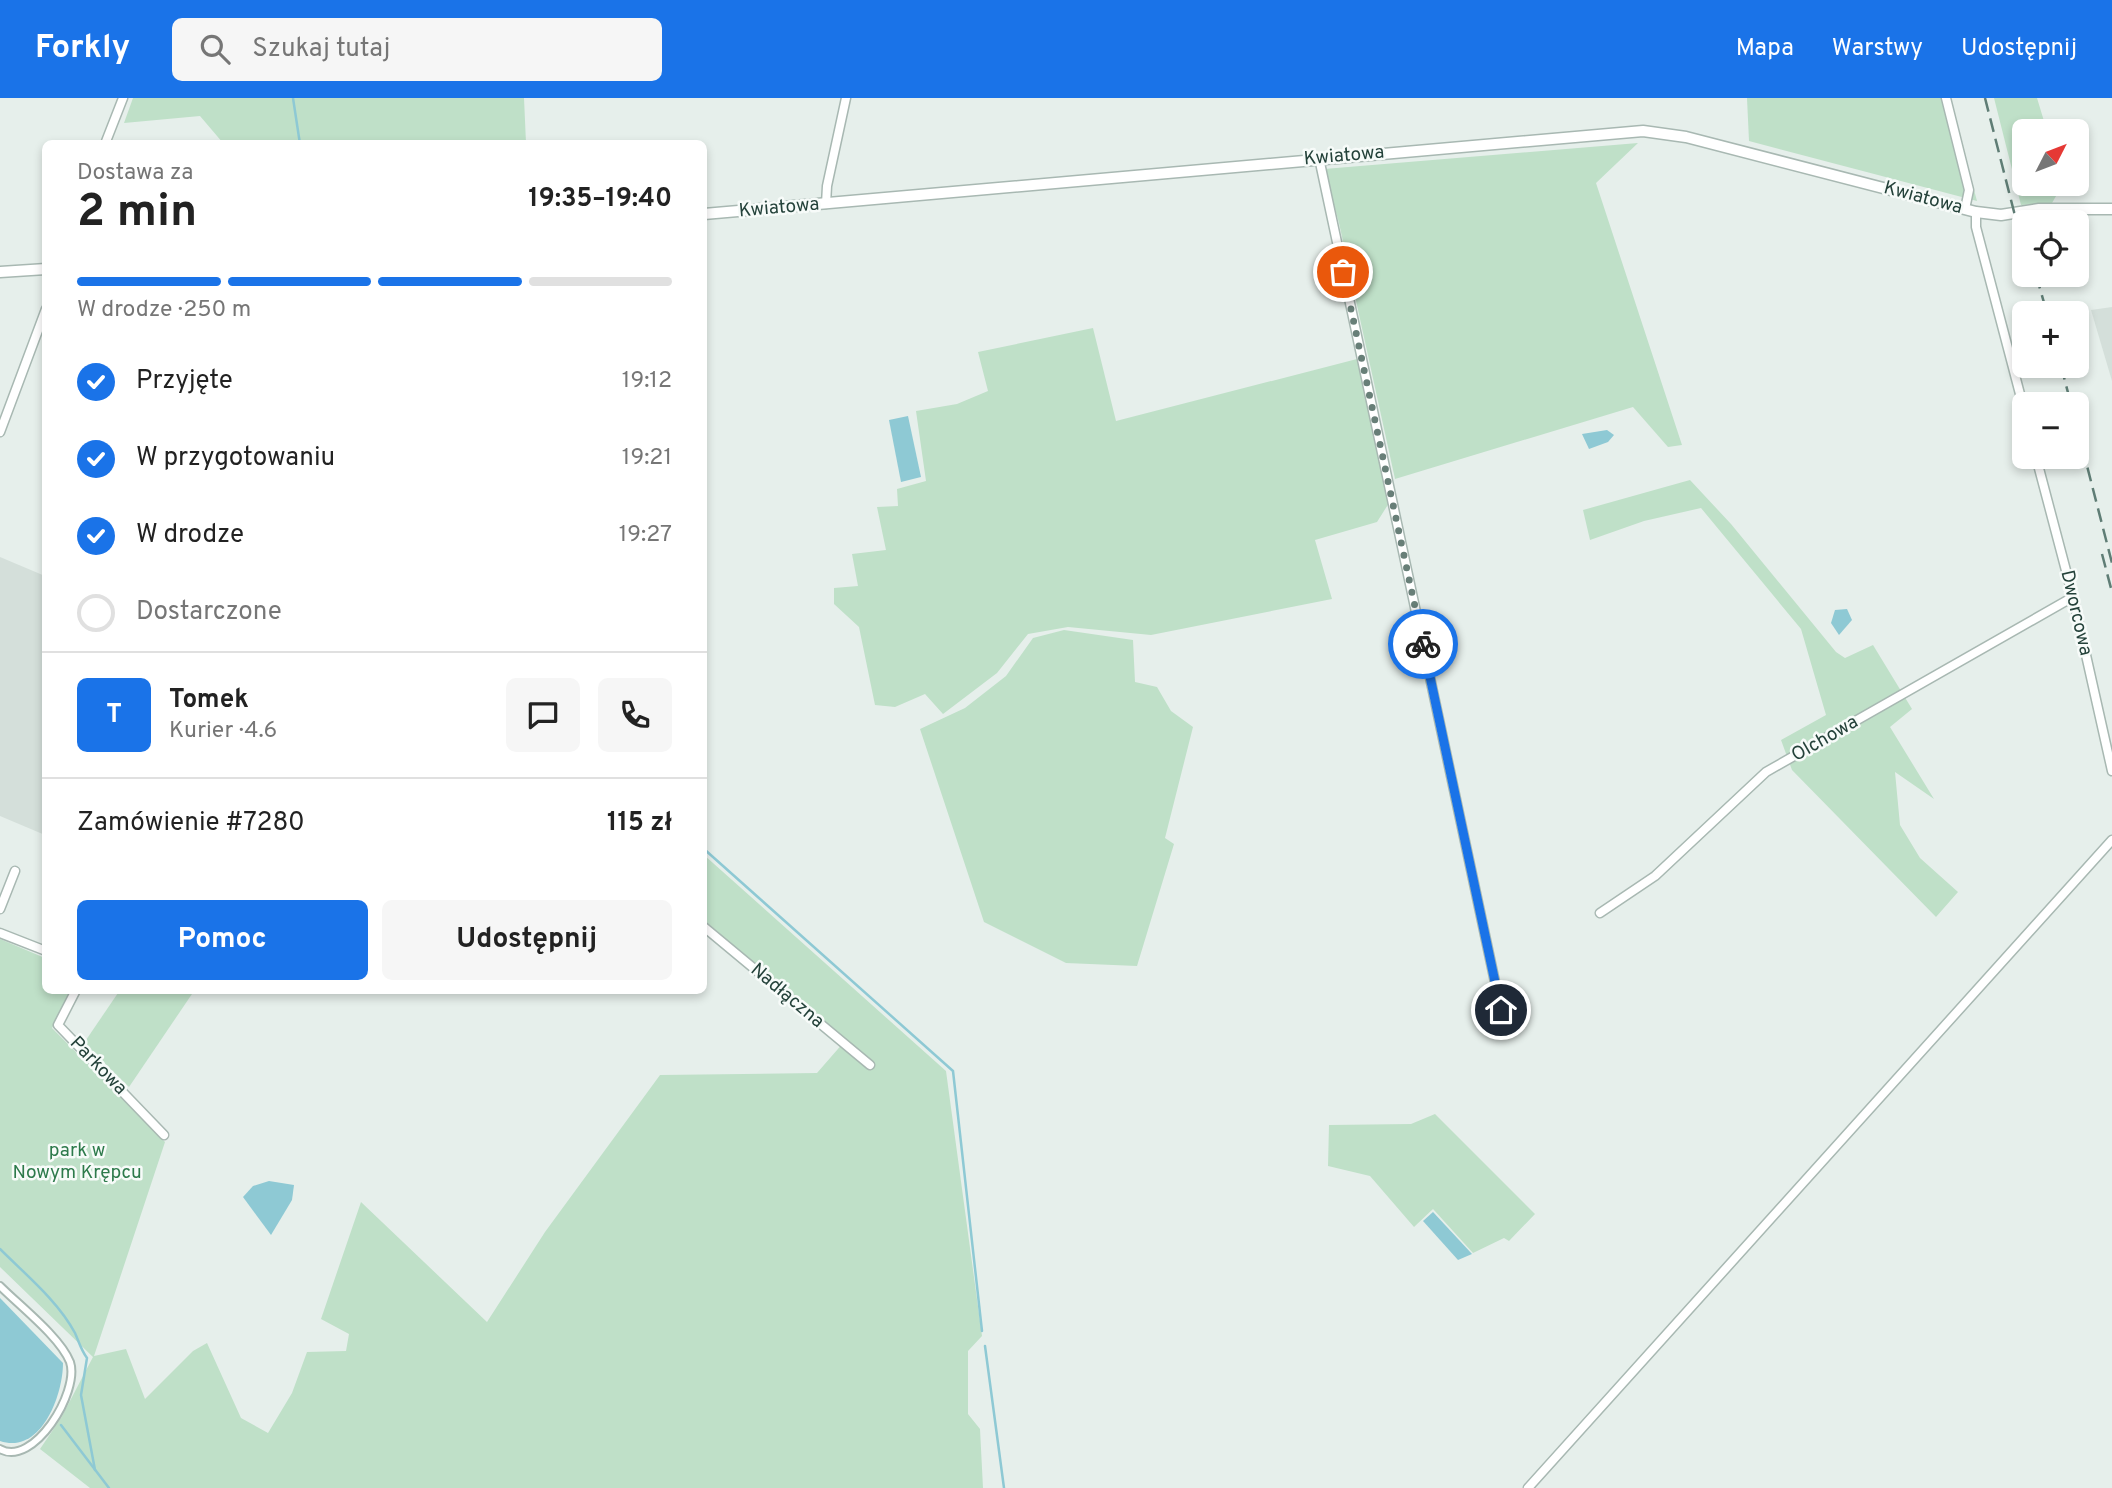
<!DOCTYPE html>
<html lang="pl">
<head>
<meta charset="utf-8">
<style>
	:root { --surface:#fff; --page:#f6f6f6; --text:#222; --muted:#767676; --line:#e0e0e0; --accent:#1a73e8 }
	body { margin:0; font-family:Overpass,sans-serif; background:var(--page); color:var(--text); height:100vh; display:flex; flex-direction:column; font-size:26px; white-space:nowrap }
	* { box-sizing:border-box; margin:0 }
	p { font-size:23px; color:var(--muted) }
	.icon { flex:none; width:38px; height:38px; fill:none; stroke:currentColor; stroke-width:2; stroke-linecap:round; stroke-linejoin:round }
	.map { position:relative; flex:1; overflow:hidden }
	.drawer { position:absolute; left:42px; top:42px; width:665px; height:854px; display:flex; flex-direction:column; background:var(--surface); border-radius:10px; box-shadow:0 4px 10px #0003 }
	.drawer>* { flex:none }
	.needle { width:46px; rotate:48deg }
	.buttons { position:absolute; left:2012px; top:21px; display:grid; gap:14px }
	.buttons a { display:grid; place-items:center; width:77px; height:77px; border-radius:10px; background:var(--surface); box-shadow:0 4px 10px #0003; font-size:35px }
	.pin { position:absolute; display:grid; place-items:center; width:60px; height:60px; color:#fff; margin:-30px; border:4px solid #fff; border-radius:50%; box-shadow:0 2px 7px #0007 }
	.courier { position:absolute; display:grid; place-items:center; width:70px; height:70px; margin:-35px; border:5px solid #1a73e8; border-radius:50%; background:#fff; color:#222; box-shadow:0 2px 9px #0007 }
	.overview em { font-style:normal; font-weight:700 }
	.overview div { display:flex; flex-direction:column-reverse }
	.overview { display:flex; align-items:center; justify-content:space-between; height:119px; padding:0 35px }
	h1 { font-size:46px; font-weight:700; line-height:52px }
	.bar { display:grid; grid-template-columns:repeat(4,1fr); gap:10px 7px; align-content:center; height:84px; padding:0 35px }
	.bar i { height:9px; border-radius:5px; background:var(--line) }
	.bar .current { background:var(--accent) }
	.bar p { grid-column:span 4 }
	.line { display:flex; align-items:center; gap:18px; padding:0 35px; border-top:2px solid var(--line) }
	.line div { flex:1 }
	.round { display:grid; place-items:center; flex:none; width:74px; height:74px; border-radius:10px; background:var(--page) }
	ol { padding:0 35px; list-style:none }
	li { display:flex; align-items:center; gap:21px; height:77px }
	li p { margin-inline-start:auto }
	li .icon { padding:7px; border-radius:50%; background:var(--accent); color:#fff; stroke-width:4 }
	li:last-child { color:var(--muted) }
	li i { width:38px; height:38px; border:4px solid var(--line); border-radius:50% }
	.action { display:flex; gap:14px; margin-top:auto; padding:14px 35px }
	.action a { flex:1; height:80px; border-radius:10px; background:var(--accent); color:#fff; font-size:28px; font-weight:700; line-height:80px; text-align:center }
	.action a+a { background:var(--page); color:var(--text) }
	header { display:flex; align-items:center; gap:42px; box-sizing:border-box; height:98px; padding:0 35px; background:var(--accent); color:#fff }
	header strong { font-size:33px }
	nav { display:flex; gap:38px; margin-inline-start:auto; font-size:24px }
	.search { width:490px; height:63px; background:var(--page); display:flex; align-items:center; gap:18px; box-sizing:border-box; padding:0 24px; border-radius:10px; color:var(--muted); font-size:26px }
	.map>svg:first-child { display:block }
	.built { fill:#d4dfda }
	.green { fill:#bfe0c8 }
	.water { fill:#8ec9d4 }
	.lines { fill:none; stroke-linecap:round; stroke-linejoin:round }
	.stream { stroke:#8ec9d4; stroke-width:2.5 }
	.pedestrian-casing { stroke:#a8b8b2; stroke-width:10 }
	.minor-casing { stroke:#a8b8b2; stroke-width:11 }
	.tertiary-casing { stroke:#a8b8b2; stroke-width:13 }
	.pedestrian { stroke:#fff; stroke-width:6 }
	.minor { stroke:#fff; stroke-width:8 }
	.tertiary { stroke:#fff; stroke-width:10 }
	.rail { stroke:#5f7d75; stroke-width:2.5; stroke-dasharray:14 7; stroke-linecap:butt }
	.done { stroke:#687f78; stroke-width:7; stroke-dasharray:0 12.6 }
	.route { stroke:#1a73e8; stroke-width:9 }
	.labels { text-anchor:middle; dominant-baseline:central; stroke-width:5; stroke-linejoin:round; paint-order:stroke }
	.street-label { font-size:19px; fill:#24423a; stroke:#f7fbf9 }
	.park-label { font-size:19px; fill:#2d7a4b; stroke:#f7fbf9 }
</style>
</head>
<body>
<header>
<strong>Forkly</strong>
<div class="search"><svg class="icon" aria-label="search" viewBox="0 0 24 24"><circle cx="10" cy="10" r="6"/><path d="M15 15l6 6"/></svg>Szukaj tutaj</div>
<nav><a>Mapa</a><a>Warstwy</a><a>Udostępnij</a></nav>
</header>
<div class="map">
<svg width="2112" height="1390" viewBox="0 0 2112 1390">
	<rect width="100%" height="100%" fill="#e6efeb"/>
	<g class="built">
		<path d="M2112,209V283L2091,212Z"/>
		<path d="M0,459L45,478V737L0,718Z"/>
	</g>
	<g class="green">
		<path d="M133,0H524L526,45H223L200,18L124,25Z"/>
		<path d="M1747,0H1949L1977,103L1749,43Z"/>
		<path d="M1994,0H2037L2047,33H2025V86H2063L2052,105L2021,107Z"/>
		<path d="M1638,45L1596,85L1682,347L1668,349L1633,309L1395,381L1339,125L1324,71Z"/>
		<path d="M1093,230L1116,323L1357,261L1389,405L1377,424L1315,442L1332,501L1151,537L1068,529L1028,536L997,575L943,616L925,596L895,609L875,607L859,529L834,506V490L858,488L852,456L886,452L877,409L898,408L897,391L926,383L916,313L957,306L988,293L978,254Z"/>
		<path d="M1690,382L1731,426L1836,554L1845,560L1873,547L1912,611L1890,629L1934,701L1895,674L1900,727L1920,760L1958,794L1936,819L1792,672L1781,642L1826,617L1801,531L1701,410L1644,423L1590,442L1583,412Z"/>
		<path d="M1064,532L1133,542L1135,584L1157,589L1171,613L1193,629L1165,740L1174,746L1137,868L1066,865L984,824L920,631L965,610L1006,578L1033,540Z"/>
		<path d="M704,757L946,973L982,1238L968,1253V1316L980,1331L983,1390H90L40,1351L61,1320L93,1259L0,1169V841L45,860L46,892L71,893L52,930L165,1044L94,1258L126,1251L145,1301L193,1253L207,1245L241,1320L268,1335L292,1295L307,1254L346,1253L349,1236L321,1221L361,1104L487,1224L545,1134L660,977L817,975L844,944L704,822Z"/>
		<path d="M120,892L194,893L129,989L84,945Z"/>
		<path d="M1435,1016L1535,1116L1509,1143L1504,1140L1473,1155L1433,1111L1414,1129L1370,1078L1328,1068L1329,1027L1411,1026Z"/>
	</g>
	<g class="water">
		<path d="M908,318L921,379L901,384L889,322Z"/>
		<path d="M1607,332L1614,337L1608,344L1589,351L1582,336Z"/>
		<path d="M1847,511L1852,522L1839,537L1831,525L1835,512Z"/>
		<path d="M269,1083L294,1087L292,1102L271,1137L243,1099L253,1088Z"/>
		<path d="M1433,1114L1472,1156L1458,1162L1423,1123Z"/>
		<path d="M0,1200L63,1265C63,1297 41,1357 0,1343Z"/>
	</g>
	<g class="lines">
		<g class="stream">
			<path d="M293,0L300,46"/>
			<path d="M704,751L953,973L982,1233"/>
			<path d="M0,1151C25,1176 58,1203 75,1235C79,1244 81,1252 87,1260L81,1297L95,1372"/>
			<path d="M985,1248L1004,1390"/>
			<path d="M61,1327L109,1390"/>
		</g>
		<defs>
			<path id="pedestrian" d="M0,1188C20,1208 60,1239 70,1264C80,1294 33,1370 0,1351"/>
			<g id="minor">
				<path d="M1946,0L1969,92L1965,111"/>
				<path d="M105,46L123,0"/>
				<path d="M1319,60L1501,912"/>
				<path d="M826,106L827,88L846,0"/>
				<path d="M1976,114V129L2025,315"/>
				<path d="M0,334L46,211"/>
				<path d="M2036,359L2073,499L2112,673"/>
				<path d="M0,811L15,773"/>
				<path d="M1600,815L1655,778L1766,674L2073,499"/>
				<path d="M704,829L870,967"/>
				<path d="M0,835L46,853"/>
				<path d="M76,892L58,927L164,1037"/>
				<path d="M1528,1390L2112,742"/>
			</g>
			<g id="tertiary">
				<path d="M704,116L1643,33L1686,39L1976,114L2001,117L2039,111H2112"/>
				<path d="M0,174L46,171"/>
			</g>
		</defs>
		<use href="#pedestrian" class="pedestrian-casing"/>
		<use href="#minor" class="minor-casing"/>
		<use href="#tertiary" class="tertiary-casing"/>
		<use href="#pedestrian" class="pedestrian"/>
		<use href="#minor" class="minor"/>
		<use href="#tertiary" class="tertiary"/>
		<g class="rail">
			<path d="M1985,0L2025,157"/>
			<path d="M2036,177L2047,215"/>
			<path d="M2061,268L2071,306"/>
			<path d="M2077,329L2112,465"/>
			<path d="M2102,456L2112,494"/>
		</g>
	</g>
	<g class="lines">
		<path class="done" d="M1343,174L1423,546"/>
		<path class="route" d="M1423,546L1501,912"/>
	</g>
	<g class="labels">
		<g class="street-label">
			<text transform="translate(1344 58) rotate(-5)">Kwiatowa</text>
			<text transform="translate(1923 100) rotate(15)">Kwiatowa</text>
			<text transform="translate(779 110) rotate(-5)">Kwiatowa</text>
			<text transform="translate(2076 515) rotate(77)">Dworcowa</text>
			<text transform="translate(1825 641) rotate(-30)">Olchowa</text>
			<text transform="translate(787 898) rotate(40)">Nadłączna</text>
			<text transform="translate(98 968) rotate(46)">Parkowa</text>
		</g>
		<g class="park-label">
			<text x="77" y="1053">park w<tspan x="77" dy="22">Nowym Krępcu</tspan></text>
		</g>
	</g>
</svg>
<div class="buttons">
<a><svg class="needle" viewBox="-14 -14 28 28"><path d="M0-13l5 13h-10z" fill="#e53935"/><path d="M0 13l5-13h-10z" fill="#767676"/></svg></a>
<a><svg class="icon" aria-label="locate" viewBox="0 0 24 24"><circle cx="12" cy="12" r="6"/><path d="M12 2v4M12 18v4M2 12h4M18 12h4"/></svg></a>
<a>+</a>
<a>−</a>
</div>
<div class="pin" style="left:1343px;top:174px;background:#ea580c"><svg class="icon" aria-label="bag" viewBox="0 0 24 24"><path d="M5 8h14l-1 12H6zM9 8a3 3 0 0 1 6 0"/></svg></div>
<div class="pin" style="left:1501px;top:912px;background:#1f2937"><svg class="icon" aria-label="home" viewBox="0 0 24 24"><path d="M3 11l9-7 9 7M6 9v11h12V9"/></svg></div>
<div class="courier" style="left:1423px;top:546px"><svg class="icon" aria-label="bike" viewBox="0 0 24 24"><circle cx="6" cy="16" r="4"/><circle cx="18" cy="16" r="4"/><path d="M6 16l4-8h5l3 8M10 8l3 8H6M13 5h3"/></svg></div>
<section class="drawer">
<div class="overview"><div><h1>2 min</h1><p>Dostawa za</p></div><em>19:35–19:40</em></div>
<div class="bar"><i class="current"></i><i class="current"></i><i class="current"></i><i></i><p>W drodze · 250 m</p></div>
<ol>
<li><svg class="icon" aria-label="check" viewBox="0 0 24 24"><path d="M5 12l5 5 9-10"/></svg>Przyjęte<p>19:12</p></li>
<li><svg class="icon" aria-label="check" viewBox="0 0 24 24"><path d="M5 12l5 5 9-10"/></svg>W przygotowaniu<p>19:21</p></li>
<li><svg class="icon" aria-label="check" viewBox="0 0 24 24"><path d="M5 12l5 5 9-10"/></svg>W drodze<p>19:27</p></li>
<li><i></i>Dostarczone</li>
</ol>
<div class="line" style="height:126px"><b class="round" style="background:var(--accent);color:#fff">T</b><div><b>Tomek</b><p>Kurier · 4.6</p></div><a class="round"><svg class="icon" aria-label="chat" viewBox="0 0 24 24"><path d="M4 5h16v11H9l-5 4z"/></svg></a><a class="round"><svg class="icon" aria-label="phone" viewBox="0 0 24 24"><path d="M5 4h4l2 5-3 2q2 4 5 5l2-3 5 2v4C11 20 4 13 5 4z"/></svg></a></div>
<div class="line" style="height:91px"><div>Zamówienie #7280</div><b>115 zł</b></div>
<div class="action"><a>Pomoc</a><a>Udostępnij</a></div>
</section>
</div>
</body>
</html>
